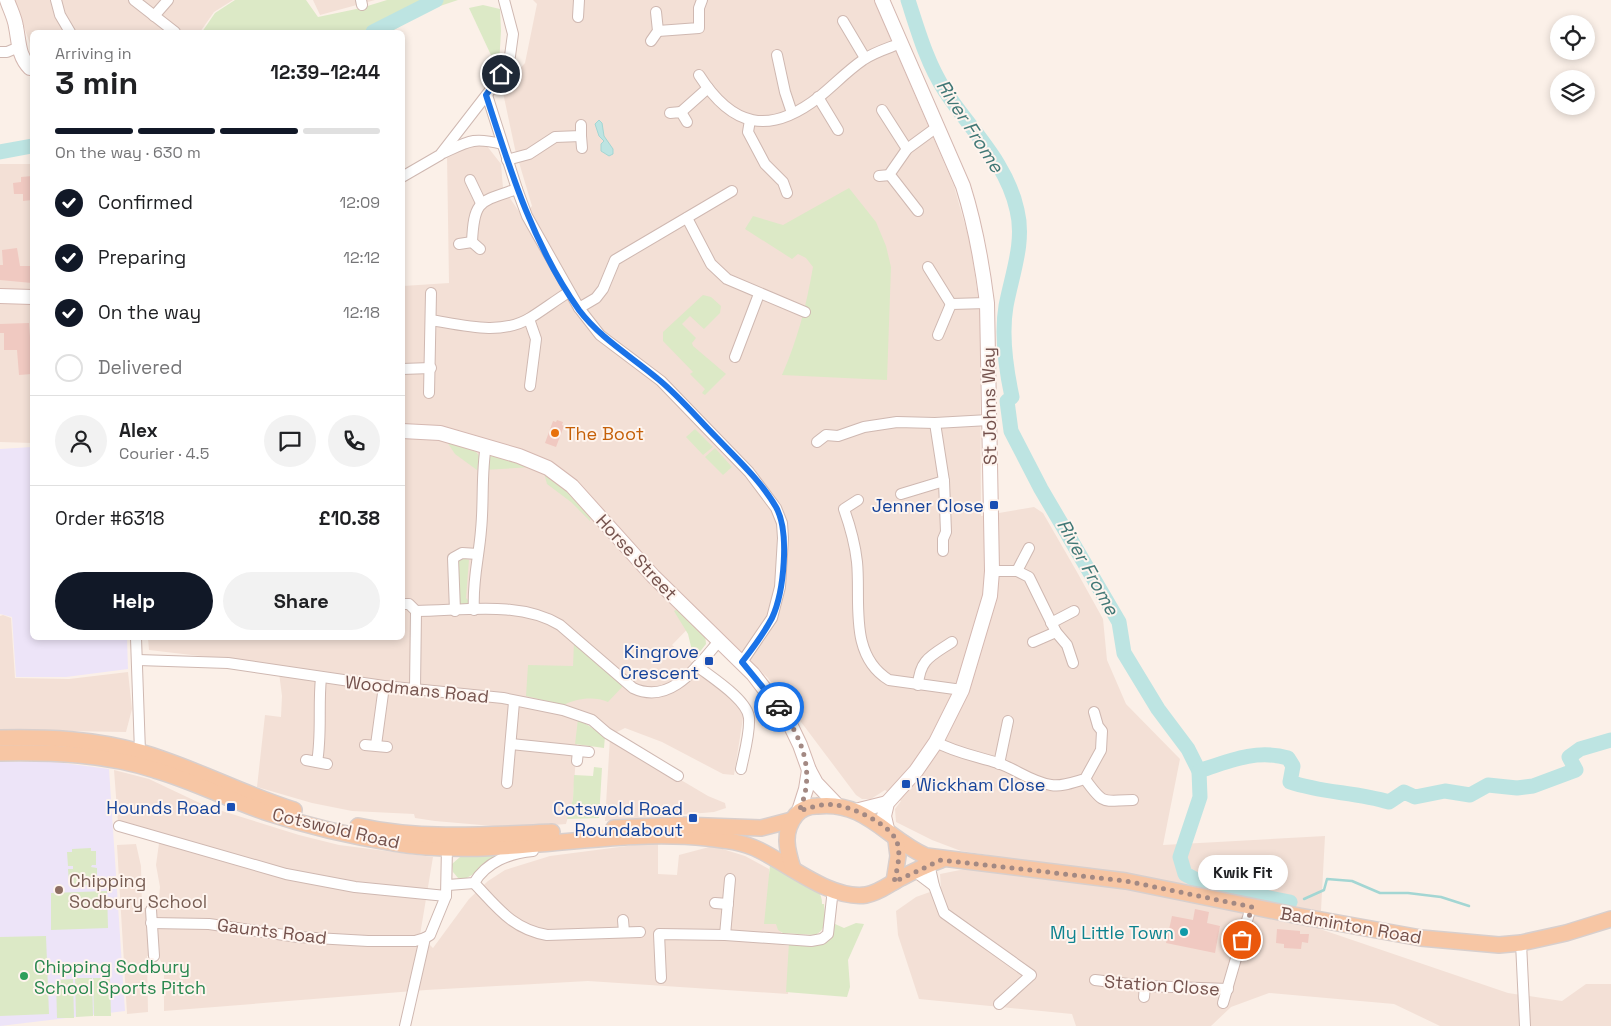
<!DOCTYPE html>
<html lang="en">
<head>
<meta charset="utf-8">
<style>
	:root { --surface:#fff; --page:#f2f2f2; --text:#202124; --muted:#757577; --line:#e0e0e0; --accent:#111827 }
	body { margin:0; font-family:"Space Grotesk",sans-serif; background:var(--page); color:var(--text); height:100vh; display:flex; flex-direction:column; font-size:19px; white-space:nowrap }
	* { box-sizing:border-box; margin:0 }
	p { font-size:16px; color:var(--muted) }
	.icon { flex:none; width:28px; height:28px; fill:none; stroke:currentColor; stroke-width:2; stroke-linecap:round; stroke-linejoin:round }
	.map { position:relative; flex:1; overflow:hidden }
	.drawer { position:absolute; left:30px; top:30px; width:375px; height:610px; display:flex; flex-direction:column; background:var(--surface); border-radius:8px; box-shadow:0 2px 8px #0003 }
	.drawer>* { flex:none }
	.tools { position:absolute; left:1550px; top:15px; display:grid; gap:10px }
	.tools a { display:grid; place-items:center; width:45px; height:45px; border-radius:50%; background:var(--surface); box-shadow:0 2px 8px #0003; font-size:25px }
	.pin { position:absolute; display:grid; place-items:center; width:42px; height:42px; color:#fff; margin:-21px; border:2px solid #fff; border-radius:50%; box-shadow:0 1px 5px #0007 }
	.courier { position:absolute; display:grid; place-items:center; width:50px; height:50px; margin:-25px; border:4px solid #1a73e8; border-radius:50%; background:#fff; color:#222; box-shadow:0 1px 6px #0007 }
	.bubble { position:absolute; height:35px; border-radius:18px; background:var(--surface); box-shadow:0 2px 8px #0003; font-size:16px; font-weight:700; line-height:35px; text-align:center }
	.summary em { font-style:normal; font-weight:700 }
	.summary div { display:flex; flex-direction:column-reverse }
	.summary { display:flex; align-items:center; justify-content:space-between; height:85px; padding:0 25px }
	h1 { font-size:32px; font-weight:700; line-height:38px }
	.bar { display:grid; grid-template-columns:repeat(4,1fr); gap:8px 5px; align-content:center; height:60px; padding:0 25px }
	.bar i { height:6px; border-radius:4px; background:var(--line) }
	.bar .current { background:var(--accent) }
	.bar p { grid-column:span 4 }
	.line { display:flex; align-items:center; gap:12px; padding:0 25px; border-top:1px solid var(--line) }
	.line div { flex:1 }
	.round { display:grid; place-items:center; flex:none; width:52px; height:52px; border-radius:26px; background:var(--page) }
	ol { padding:0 25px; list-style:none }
	li { display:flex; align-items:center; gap:15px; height:55px }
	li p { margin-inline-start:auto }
	li .icon { padding:5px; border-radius:50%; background:var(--accent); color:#fff; stroke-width:4 }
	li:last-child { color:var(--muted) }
	li i { width:28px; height:28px; border:2px solid var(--line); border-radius:50% }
	.action { display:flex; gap:10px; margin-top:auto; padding:10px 25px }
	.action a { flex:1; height:58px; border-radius:30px; background:var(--accent); color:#fff; font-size:20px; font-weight:700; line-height:58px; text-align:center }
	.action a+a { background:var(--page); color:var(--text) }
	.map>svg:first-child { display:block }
	.residential { fill:#f3e0d6 }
	.education { fill:#ede4f8 }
	.green { fill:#dce9c6 }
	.water { fill:#bde4e2; stroke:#a3d6d3 }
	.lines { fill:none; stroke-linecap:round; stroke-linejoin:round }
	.stream { stroke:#a3d6d3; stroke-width:2.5 }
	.river { stroke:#bde4e2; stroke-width:15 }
	.building { fill:#f0c9c1 }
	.street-casing { stroke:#cfb8b1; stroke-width:12 }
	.secondary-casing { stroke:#d5b8b1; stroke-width:16 }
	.primary-casing { stroke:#d8cfcd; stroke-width:18 }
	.street { stroke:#fff; stroke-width:10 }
	.secondary { stroke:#fff; stroke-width:14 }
	.primary { stroke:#f7c6a4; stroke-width:15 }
	.done { stroke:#a38983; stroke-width:5; stroke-dasharray:0 9 }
	.route { stroke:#1a73e8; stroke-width:6 }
	.food-dot { fill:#e8710a; stroke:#fef4ee; stroke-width:2 }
	.transit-dot { fill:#1a4fb4; stroke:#fef4ee; stroke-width:2 }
	.education-dot { fill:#8d6e63; stroke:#fef4ee; stroke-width:2 }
	.culture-dot { fill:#0f9aa8; stroke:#fef4ee; stroke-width:2 }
	.leisure-dot { fill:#2e9e5b; stroke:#fef4ee; stroke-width:2 }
	.labels { text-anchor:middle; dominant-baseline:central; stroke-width:4; stroke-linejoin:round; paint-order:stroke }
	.street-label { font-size:18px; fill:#74524d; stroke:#fef4ee }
	.food-label { font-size:18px; fill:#c56008; stroke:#fef4ee; text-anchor:start }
	.transit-label { font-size:18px; fill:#164399; stroke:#fef4ee; text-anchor:end }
	.education-label { font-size:18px; fill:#785e54; stroke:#fef4ee; text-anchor:start }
	.culture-label { font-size:18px; fill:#0d838f; stroke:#fef4ee; text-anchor:end }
	.leisure-label { font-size:18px; fill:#27864d; stroke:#fef4ee; text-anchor:start }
	.water-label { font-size:19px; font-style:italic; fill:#417876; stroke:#fef4ee }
</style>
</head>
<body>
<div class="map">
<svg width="1611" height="1026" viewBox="0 0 1611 1026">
	<rect width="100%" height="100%" fill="#fbf0e8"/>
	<g class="residential">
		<path d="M14,0H233L214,12L200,32H32V49Z"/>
		<path d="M313,0H375L320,15Z"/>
		<path d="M533,0H874L954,186L971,246L980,312L981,516L1034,507L1043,513L1077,572L1103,619L1107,660L1126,704L1180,759L1163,845L1325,836L1320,929L1508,993L1562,1001L1586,984H1611V1026H1440L1394,1004L1269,993L1231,1007L1211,1026H1076L1072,1014L919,999L898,935L896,911L916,897L941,888L940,874L965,869L989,871L988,855L961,851L932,840L896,822L895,809L901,801L885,790L871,799H862L856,795L768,678L702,614L672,645L740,704L744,712L734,775L723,774L662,742L625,728L617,732L611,731L579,712L573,799L566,824L517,828L435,821L415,818L414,814L352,811L312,803L257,787L265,715L281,717L282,696L278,665L149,650L148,638H402L403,286L449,283L447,155L465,147L480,144L487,146L501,164L503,188L522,216L532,206L515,149L502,88L525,63L537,4Z"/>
		<path d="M0,164H32V443L0,442Z"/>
		<path d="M3,615L11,618L15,678L69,679L128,672L132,709L126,732L0,730V616Z"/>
		<path d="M610,738L708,796L725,803L726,808L714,812L605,821Z"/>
		<path d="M114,770L149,779L206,806L299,835L339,845L433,857L420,935L433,948L469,899L488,881L505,870L550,856L658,842V874L677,875L679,855L713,846L745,856L769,869L771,891L780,908L782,945L791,946L788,994L588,981L426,990L164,1011V969L158,955L147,956L148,1012L127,1014L117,845L136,844L141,866L142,908H158L160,887L156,865L160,836L118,823Z"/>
	</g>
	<g class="education">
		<path d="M32,447V638H127L128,669L66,677H16L12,617L0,614V449Z"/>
		<path d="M48,761L109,769L125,1011L0,1026V762Z"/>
	</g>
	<g class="green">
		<path d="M235,0H306L318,17L361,8L387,0H458L431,9L390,32H202L215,13Z"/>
		<path d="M483,5L500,9L501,31L499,65L497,68L469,8Z"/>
		<path d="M849,188L876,222L886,246L891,267L887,380L782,375C798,338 806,307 813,267L806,258L798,254L792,259L745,229L753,216L783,225Z"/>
		<path d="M703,295L711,297L721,306L720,313L704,329L690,316L682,324L696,338L692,343L693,346L726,374L705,395L702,393L705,389L690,374L693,372L663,341V332Z"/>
		<path d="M695,429L713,447L703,455L686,437Z"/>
		<path d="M445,439L476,452L479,456L477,470L455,454Z"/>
		<path d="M715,448L732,467L723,475L705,457Z"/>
		<path d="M492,454L532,467L484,470L488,456Z"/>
		<path d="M544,473L563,485L591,517L590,521L571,502L547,484Z"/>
		<path d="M461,558L469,560L466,598L469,601L468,604H459L457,564Z"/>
		<path d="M679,608L705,634L706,644L694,659L688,634L674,611Z"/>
		<path d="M574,642L623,686L608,702C595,696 576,698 564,705L526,696L528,665L573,666Z"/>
		<path d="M578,719L605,736L604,748L575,744Z"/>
		<path d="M594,767L602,768L599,818L567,819L573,799L574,775L593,776Z"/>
		<path d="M91,848V851H96V865H92L91,867L97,868V882H92V885L73,886V883H69L68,869H73V866H68L67,852H72V849Z"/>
		<path d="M516,849L465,879L458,878L453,872L452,864L460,857Z"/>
		<path d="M770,865C786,873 824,882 822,904H824C825,917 828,929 815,935L783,933L778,930L776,924H764Z"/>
		<path d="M107,891L108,928L51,930V893Z"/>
		<path d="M856,923L864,924L848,960L850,987L847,997L786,992L789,942L830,938L835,924L844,928Z"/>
		<path d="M46,936L49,1014L0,1016V937Z"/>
		<path d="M75,978H92L93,1016L76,1017Z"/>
		<path d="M93,978H110L111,1016H94Z"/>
		<path d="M73,979L74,1018H57L56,980Z"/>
	</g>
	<path class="water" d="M599,120L602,123L604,136L613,149V154L609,156L601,151V144L604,141L599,136L595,124Z"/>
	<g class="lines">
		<g class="stream">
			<path d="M1304,899L1324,890L1327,879L1352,881L1380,893H1408L1441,897L1469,906"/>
			<path d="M1290,902H1296"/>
		</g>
		<g class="river">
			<path d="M908,0C918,31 927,63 945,91C970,129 1007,163 1017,210C1025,242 1012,274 1006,306C1001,335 1006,369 1012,397L1007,401L1011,431L1041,489L1119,622L1124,653L1158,709L1188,749L1199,771C1229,761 1256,749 1288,758L1293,766L1290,782C1322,793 1356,792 1389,802L1404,792L1415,797L1445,791L1470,795L1488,785L1517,788L1533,786L1576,770L1569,757L1580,749L1611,740"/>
			<path d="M373,32L436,0"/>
			<path d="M0,152L32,146"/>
			<path d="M1199,771L1200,797L1180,857L1185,874L1208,886L1290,902"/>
		</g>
	</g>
	<g class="building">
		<path d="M32,176V200L23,201V194H14L13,183L21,182V177Z"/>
		<path d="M17,248L20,266H32V283L0,280V265H3L2,250Z"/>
		<path d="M29,323L30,337L32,336V374L19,375L17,350H4V333H0V324Z"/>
		<path d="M557,420L563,422L562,425L564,426L556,447L545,443L553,421L556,422Z"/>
		<path d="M1195,909L1209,912L1207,923L1220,926L1215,953L1166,943L1172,916L1193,920Z"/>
		<path d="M1277,929L1300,931V934H1309L1308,943L1302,942L1301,949L1284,948V944L1276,943Z"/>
	</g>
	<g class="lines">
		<defs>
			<g id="street">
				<path d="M56,0L60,15L70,32"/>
				<path d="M134,0L175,32"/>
				<path d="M361,0L362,5"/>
				<path d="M154,16L168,0"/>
				<path d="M578,17L579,0"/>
				<path d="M843,21L865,58"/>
				<path d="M658,31L699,28V8L702,0"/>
				<path d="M651,41L658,31L656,12"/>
				<path d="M0,52H7L19,47"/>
				<path d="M777,55L785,92L792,113"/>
				<path d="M699,75C732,127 769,136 819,97C834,85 847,71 863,60C874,52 889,48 901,43"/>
				<path d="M487,95L517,189L527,216L579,308L600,335L661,381L749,472L776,508L782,523L783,538L780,587L772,618L742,662"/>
				<path d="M818,97L838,130"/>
				<path d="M882,110L907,149"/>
				<path d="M681,112L708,88"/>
				<path d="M670,113L681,112L687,122"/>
				<path d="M750,120L748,132L765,164L783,182L787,193"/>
				<path d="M581,136L582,148"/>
				<path d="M443,153C469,141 473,137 502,144"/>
				<path d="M507,160L529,154L555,137L581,136V125"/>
				<path d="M879,176L890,175"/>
				<path d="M402,177L440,155L498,80L510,56L513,34L504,0"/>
				<path d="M470,180L481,203"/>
				<path d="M918,211L890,175L891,172L907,149L937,127"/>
				<path d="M687,218L711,264L727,279L805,312"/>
				<path d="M459,244L472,242"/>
				<path d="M480,249L472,242C474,200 479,202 517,189"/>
				<path d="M928,267L951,304"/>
				<path d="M579,308L596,298L603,289L615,260L732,191"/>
				<path d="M529,319L536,339L530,386"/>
				<path d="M431,320C462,325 501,336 530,318C543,310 556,300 569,292"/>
				<path d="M938,335L951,304L987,303"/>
				<path d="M735,357L759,294"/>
				<path d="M402,369L431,368"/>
				<path d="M429,393L431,293"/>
				<path d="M935,423L944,481L946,532L943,539V551"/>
				<path d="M817,442L826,435L838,436L864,427L897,422L935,423L989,420"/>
				<path d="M901,494L944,481"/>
				<path d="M858,500L844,509C850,526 855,543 857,562C861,601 848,655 889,680L962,690"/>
				<path d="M992,571H1017L1029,577L1056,632L1067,645L1073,663"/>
				<path d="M1017,571L1029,548"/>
				<path d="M402,604H409L416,611L415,689"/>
				<path d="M474,610C472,582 479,557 481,530C484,501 481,474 486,445"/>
				<path d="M416,611C462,611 518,600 560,625L633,688C671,706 698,665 720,640"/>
				<path d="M455,611L453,558L462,553L478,554"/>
				<path d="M1051,623L1074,611"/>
				<path d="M136,638L140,752"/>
				<path d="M1033,642L1056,632"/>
				<path d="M138,660L228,663L384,686L503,698L563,710L592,720L607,733L678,776"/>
				<path d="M697,666C711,677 748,700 749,718C750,734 744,754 741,769"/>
				<path d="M918,685C920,659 931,656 952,642"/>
				<path d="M936,742C956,753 976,756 998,763C1016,769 1031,782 1051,785C1062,787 1074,782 1085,779L1101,750L1102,731L1098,726L1094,712"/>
				<path d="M511,744L589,752"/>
				<path d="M365,745L387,747"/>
				<path d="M376,745L384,686"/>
				<path d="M306,760L327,764"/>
				<path d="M577,761L578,751"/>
				<path d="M317,762C322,734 318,706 321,678"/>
				<path d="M999,764L1008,721"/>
				<path d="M1085,779C1105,807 1103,800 1133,800"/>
				<path d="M507,783L514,702"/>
				<path d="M119,826L286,874L355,887L446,896"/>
				<path d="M928,859L934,886L944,913L1031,975L999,1004"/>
				<path d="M914,871L934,886"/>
				<path d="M474,883C497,907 512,929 547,935L640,932"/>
				<path d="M448,885L474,883C486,862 510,853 533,851"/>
				<path d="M715,903L728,904"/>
				<path d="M151,910L154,956"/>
				<path d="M623,920L624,932"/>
				<path d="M151,923L209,924L298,937L368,941H415L425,938"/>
				<path d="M725,935L730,879"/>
				<path d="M1521,943L1525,1026"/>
				<path d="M661,978L659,934L725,935L811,941L822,939L828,934L833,889"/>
				<path d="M1095,980L1145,986L1228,989"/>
				<path d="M1144,997L1145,986"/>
				<path d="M1223,1003L1251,907"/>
				<path d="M405,1026L425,938L430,935L446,896L447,847"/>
			</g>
			<g id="secondary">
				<path d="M7,0C10,9 15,18 16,27C19,41 18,56 30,68"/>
				<path d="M882,0L963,186C975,224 982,263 987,303L992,571L990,596L962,690L936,742L916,771L887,803L884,816L887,829"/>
				<path d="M0,296L32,297"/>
				<path d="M402,431L440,433L519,456L548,468L572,486L653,576L753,674L788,720L800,745L809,770L816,783L837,805"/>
				<path d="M799,811L806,789L809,770"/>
				<path d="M855,811L887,803"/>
			</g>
			<g id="primary">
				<path d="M0,738C48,737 94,739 140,752C193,767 242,794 294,810"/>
				<path d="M0,753C53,752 105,754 155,770C193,781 228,799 265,812C307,826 350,836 394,843C497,861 603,827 707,838C725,840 743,842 759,850C790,865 831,900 866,895C879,893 889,884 901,878C914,871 927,865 941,860"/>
				<path d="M358,826C421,840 487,835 552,832"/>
				<path d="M614,828L681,825L761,828L792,820"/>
				<path d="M793,869C787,850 782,832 796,815C801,809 809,806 817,806C865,800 887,839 926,856L1126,881L1299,916L1421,938L1499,945L1521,943L1566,933L1611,919"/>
				<path d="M894,882L898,856L896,840"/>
			</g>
		</defs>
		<use href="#street" class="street-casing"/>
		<use href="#secondary" class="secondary-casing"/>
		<use href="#primary" class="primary-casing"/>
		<use href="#street" class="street"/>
		<use href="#secondary" class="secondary"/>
		<use href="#primary" class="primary"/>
	</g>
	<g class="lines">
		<path class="done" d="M779,707C803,738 816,774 799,811C811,807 824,803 837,805C854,808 889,824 896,840C902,852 897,870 894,882L941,860L1126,881L1252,907L1242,940"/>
		<path class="route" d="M501,74L486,95C510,170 533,245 579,310C601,339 631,356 658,379C679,396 698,419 717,438C738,460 761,481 776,507C790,532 784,592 772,618C764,633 753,648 742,662L779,707"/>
	</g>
	<circle class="food-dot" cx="555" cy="433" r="5"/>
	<g class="transit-dot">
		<rect x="989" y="500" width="10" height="10" rx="2.5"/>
		<rect x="704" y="656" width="10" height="10" rx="2.5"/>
		<rect x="901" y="779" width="10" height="10" rx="2.5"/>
		<rect x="226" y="802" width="10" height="10" rx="2.5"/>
		<rect x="688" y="813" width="10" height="10" rx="2.5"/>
	</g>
	<circle class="education-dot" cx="59" cy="890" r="5"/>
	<circle class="culture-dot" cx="1184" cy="932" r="5"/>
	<circle class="leisure-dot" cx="24" cy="976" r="5"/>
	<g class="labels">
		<g class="street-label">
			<text transform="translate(989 406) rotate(-91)">St Johns Way</text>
			<text transform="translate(637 557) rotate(47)">Horse Street</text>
			<text transform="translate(417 689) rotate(6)">Woodmans Road</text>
			<text transform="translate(336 828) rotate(13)">Cotswold Road</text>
			<text transform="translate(1351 925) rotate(10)">Badminton Road</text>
			<text transform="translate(272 931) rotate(7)">Gaunts Road</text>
			<text transform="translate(1162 985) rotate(4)">Station Close</text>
		</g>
		<g class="food-label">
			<text x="565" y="433">The Boot</text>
		</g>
		<g class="transit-label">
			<text x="984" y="505">Jenner Close</text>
			<text x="699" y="651">Kingrove<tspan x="699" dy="21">Crescent</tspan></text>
			<text x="916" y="784" text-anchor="start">Wickham Close</text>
			<text x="221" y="807">Hounds Road</text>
			<text x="683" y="808">Cotswold Road<tspan x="683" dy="21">Roundabout</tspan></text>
		</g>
		<g class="education-label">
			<text x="69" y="880">Chipping<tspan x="69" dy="21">Sodbury School</tspan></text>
		</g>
		<g class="culture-label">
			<text x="1174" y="932">My Little Town</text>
		</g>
		<g class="leisure-label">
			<text x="34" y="966">Chipping Sodbury<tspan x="34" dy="21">School Sports Pitch</tspan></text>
		</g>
		<g class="water-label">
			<text transform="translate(970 126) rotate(57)">River Frome</text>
			<text transform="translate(1088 567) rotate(61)">River Frome</text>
		</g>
	</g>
</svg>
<div class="tools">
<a><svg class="icon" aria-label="locate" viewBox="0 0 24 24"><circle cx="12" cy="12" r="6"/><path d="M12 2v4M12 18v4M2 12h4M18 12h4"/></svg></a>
<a><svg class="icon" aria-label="layers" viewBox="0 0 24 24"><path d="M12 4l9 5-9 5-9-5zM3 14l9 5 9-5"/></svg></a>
</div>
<div class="pin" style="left:1242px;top:940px;background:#ea580c"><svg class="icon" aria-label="bag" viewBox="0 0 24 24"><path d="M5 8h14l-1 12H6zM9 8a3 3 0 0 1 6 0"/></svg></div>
<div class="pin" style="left:501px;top:74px;background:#1f2937"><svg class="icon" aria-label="home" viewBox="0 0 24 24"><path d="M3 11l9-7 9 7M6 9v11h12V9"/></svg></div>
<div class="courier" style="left:779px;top:707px"><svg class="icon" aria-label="car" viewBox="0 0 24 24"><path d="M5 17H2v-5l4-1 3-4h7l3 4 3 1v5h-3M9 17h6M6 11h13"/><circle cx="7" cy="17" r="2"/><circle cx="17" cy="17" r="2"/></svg></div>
<div class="bubble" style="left:1198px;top:855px;width:90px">Kwik Fit</div>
<section class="drawer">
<div class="summary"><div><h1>3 min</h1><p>Arriving in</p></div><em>12:39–12:44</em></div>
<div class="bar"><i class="current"></i><i class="current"></i><i class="current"></i><i></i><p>On the way · 630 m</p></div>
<ol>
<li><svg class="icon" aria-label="check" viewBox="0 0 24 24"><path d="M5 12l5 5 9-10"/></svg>Confirmed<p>12:09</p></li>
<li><svg class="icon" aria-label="check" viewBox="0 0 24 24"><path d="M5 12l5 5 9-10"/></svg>Preparing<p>12:12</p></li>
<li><svg class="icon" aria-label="check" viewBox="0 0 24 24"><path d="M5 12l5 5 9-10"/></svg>On the way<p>12:18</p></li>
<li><i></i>Delivered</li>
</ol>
<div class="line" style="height:90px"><a class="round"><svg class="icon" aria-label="person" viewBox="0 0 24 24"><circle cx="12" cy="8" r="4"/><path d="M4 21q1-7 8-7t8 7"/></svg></a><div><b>Alex</b><p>Courier · 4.5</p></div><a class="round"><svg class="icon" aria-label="chat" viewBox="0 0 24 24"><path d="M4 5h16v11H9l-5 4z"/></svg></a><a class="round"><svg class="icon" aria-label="phone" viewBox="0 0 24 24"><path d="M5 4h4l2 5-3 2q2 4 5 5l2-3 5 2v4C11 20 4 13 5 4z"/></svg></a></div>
<div class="line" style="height:65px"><div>Order #6318</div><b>£10.38</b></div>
<div class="action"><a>Help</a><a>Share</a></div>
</section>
</div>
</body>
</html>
